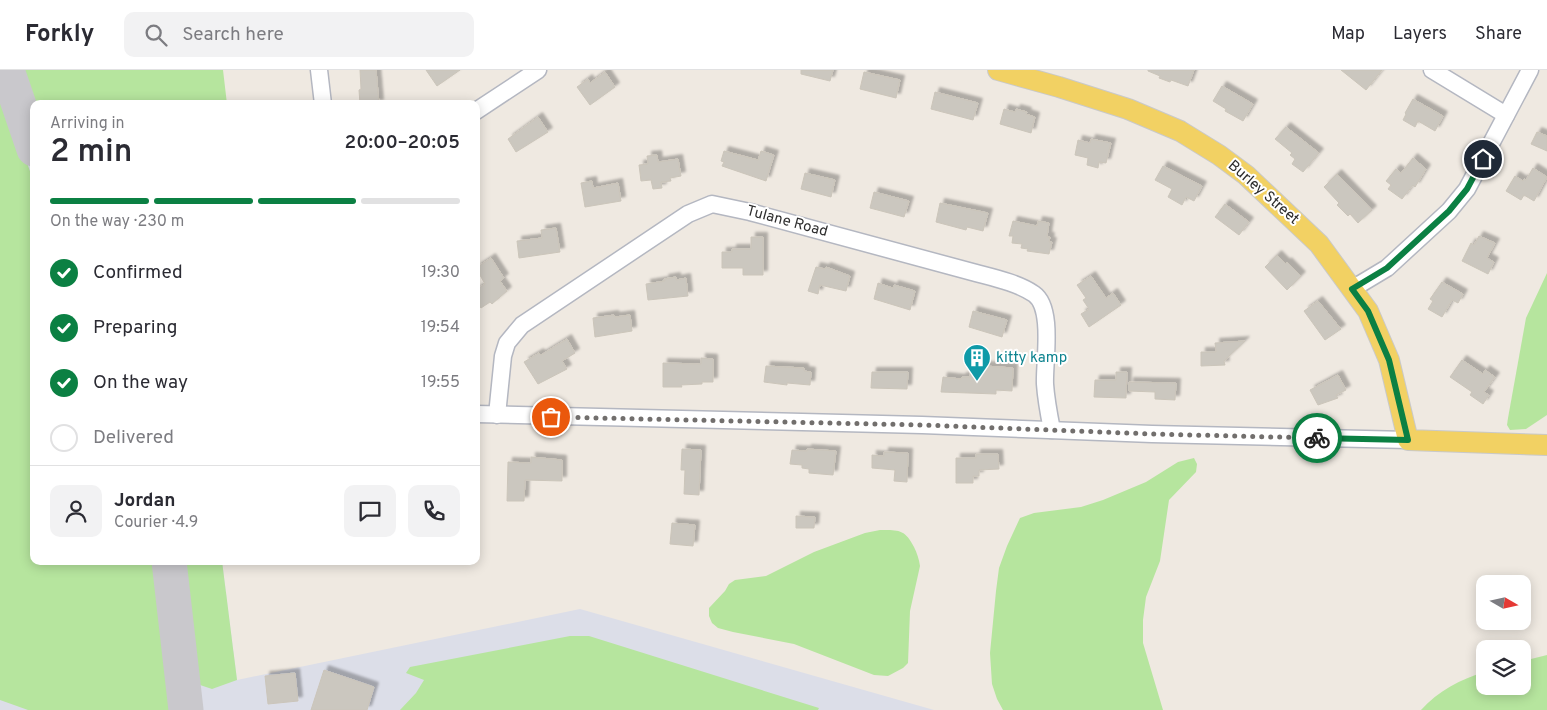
<!DOCTYPE html>
<html lang="en">
<head>
<meta charset="utf-8">
<style>
	:root { --surface:#fff; --page:#f2f2f3; --text:#2b2b33; --muted:#7c7c81; --line:#e1e1e2; --accent:#0b8043 }
	body { margin:0; font-family:Overpass,sans-serif; background:var(--page); color:var(--text); height:100vh; display:flex; flex-direction:column; font-size:19px; white-space:nowrap }
	* { box-sizing:border-box; margin:0 }
	p { font-size:16px; color:var(--muted) }
	.icon { flex:none; width:28px; height:28px; fill:none; stroke:currentColor; stroke-width:2; stroke-linecap:round; stroke-linejoin:round }
	.map { position:relative; flex:1; overflow:hidden }
	.sheet { position:absolute; left:30px; top:30px; width:450px; height:465px; display:flex; flex-direction:column; background:var(--surface); border-radius:10px; box-shadow:0 2px 12px #0003 }
	.sheet>* { flex:none }
	.needle { width:32px; rotate:99deg }
	.tools { position:absolute; left:1476px; top:505px; display:grid; gap:10px }
	.tools a { display:grid; place-items:center; width:55px; height:55px; border-radius:10px; background:var(--surface); box-shadow:0 2px 12px #0003; font-size:25px }
	.pin { position:absolute; display:grid; place-items:center; width:42px; height:42px; color:#fff; margin:-21px; border:2px solid #fff; border-radius:50%; box-shadow:0 1px 5px #0007 }
	.courier { position:absolute; display:grid; place-items:center; width:50px; height:50px; margin:-25px; border:4px solid #0b8043; border-radius:50%; background:#fff; color:#222; box-shadow:0 1px 6px #0007 }
	.headline em { font-style:normal; font-weight:600 }
	.headline div { display:flex; flex-direction:column-reverse }
	.headline { display:flex; align-items:center; justify-content:space-between; height:85px; padding:0 20px }
	h1 { font-size:32px; font-weight:600; line-height:38px }
	.bar { display:grid; grid-template-columns:repeat(4,1fr); gap:8px 5px; align-content:center; height:60px; padding:0 20px }
	.bar i { height:6px; border-radius:4px; background:var(--line) }
	.bar .current { background:var(--accent) }
	.bar p { grid-column:span 4 }
	.line { display:flex; align-items:center; gap:12px; padding:0 20px; border-top:1px solid var(--line) }
	.line div { flex:1 }
	.round { display:grid; place-items:center; flex:none; width:52px; height:52px; border-radius:10px; background:var(--page) }
	ol { padding:0 20px; list-style:none }
	li { display:flex; align-items:center; gap:15px; height:55px }
	li p { margin-inline-start:auto }
	li .icon { padding:5px; border-radius:50%; background:var(--accent); color:#fff; stroke-width:4 }
	li:last-child { color:var(--muted) }
	li i { width:28px; height:28px; border:2px solid var(--line); border-radius:50% }
	header { display:flex; align-items:center; gap:30px; box-sizing:border-box; height:70px; padding:0 25px; background:var(--surface); border-bottom:1px solid var(--line) }
	header strong { font-size:24px }
	nav { display:flex; gap:28px; margin-inline-start:auto; font-size:18px }
	.search { width:350px; height:45px; background:var(--page); display:flex; align-items:center; gap:12px; box-sizing:border-box; padding:0 18px; border-radius:10px; color:var(--muted); font-size:19px }
	.map>svg:first-child { display:block }
	.airport { fill:#dcdee8 }
	.green { fill:#b6e59e }
	.lines { fill:none; stroke-linecap:round; stroke-linejoin:round }
	.taxiway { stroke:#c9c8cc; stroke-width:35 }
	.building { fill:#cbc7bf; stroke:#cbc5ba; filter:url(#shadow) }
	.minor-casing { stroke:#b4b7c1; stroke-width:19 }
	.major-casing { stroke:#c9c9c9; stroke-width:22 }
	.minor { stroke:#fff; stroke-width:16 }
	.major { stroke:#f2d163; stroke-width:20 }
	.done { stroke:#726f6d; stroke-width:5; stroke-dasharray:0 9 }
	.route { stroke:#0b8043; stroke-width:6 }
	.labels { text-anchor:middle; dominant-baseline:central; stroke-width:4; stroke-linejoin:round; paint-order:stroke }
	.street-label { font-size:15px; fill:#2e2e2e; stroke:#fff }
	.culture-label { font-size:15px; fill:#0d838f; stroke:#fff; text-anchor:start }
</style>
</head>
<body>
<header>
<strong>Forkly</strong>
<div class="search"><svg class="icon" aria-label="search" viewBox="0 0 24 24"><circle cx="10" cy="10" r="6"/><path d="M15 15l6 6"/></svg>Search here</div>
<nav><a>Map</a><a>Layers</a><a>Share</a></nav>
</header>
<div class="map">
<svg width="1547" height="640" viewBox="0 0 1547 640">
	<defs>
		<filter id="shadow"><feDropShadow dx="4.5" dy="-4.5" stdDeviation="1" flood-color="#0004"/></filter>
	</defs>
	<rect width="100%" height="100%" fill="#efe9e1"/>
	<path class="airport" d="M0,0H159L34,34V491H222L237,610L580,539L934,640H0Z"/>
	<g class="green">
		<path d="M18,0H223L227,34H34V46Z"/>
		<path d="M0,14L34,113V491H158L177,640H28L0,630Z"/>
		<path d="M1547,203V345L1526,359L1510,360L1507,355L1508,348L1526,248Z"/>
		<path d="M1194,388L1197,394L1196,402L1169,430L1160,491L1146,527L1143,550V573L1163,640H1003L997,629L992,614L990,583L996,521L999,498L1007,476L1020,448L1034,443L1081,437L1103,430L1146,412L1178,392Z"/>
		<path d="M880,460C898,460 905,459 914,477C917,483 919,489 920,496L910,541L908,593L903,598L888,606L874,605L794,574L733,562L718,558L712,553L709,546V538L725,521L729,514L735,510L766,506L814,482L865,463Z"/>
		<path d="M180,491H222L237,610L212,619L197,614Z"/>
		<path d="M570,566H589L819,638L818,640H400L416,623L424,610L406,603L410,597Z"/>
		<path d="M1547,585V640H1421C1438,621 1461,609 1485,602V616H1522L1523,591Z"/>
	</g>
	<g class="lines">
		<g class="taxiway">
			<path d="M7,0L34,79"/>
			<path d="M169,491L186,640"/>
		</g>
	</g>
	<g class="building">
		<path d="M360,0H376L379,34H360L359,20L361,19Z"/>
		<path d="M426,0H460L437,16Z"/>
		<path d="M801,0H833L830,11L801,4Z"/>
		<path d="M1148,0H1194L1188,16L1171,10L1170,12L1159,8L1160,6L1148,1Z"/>
		<path d="M1341,0H1382L1366,20Z"/>
		<path d="M605,2L615,17L590,35L577,17L588,9L590,13Z"/>
		<path d="M864,2L900,10L896,28L860,19Z"/>
		<path d="M1222,16L1253,34L1243,51L1225,41L1226,39L1213,31Z"/>
		<path d="M935,22L978,33L973,50L931,39Z"/>
		<path d="M1413,29L1443,46L1435,61L1418,51L1415,57L1403,50L1406,44L1405,43Z"/>
		<path d="M1004,39L1015,42L1016,39L1027,42L1026,44L1035,47L1031,63L1000,54Z"/>
		<path d="M538,47L548,62L516,82L508,69Z"/>
		<path d="M1286,57L1319,83L1303,102L1292,94L1295,89L1290,85L1292,83L1275,69Z"/>
		<path d="M1537,62L1547,66V81L1531,74Z"/>
		<path d="M1091,69L1111,73L1106,93L1099,92L1098,98L1087,95L1088,88L1075,85L1078,70L1090,73Z"/>
		<path d="M724,81L758,90L761,81L774,85L766,111L722,96L724,92L721,91Z"/>
		<path d="M657,85L658,92L678,89L681,106L670,108L671,111L661,112L662,118L653,119L651,110L641,111L639,95L648,94L647,86Z"/>
		<path d="M1413,88L1426,99L1415,117L1413,115L1402,129L1388,119L1391,115L1386,111L1396,99L1401,103Z"/>
		<path d="M1163,96L1202,116L1194,131L1186,127L1182,135L1168,127L1172,119L1155,110Z"/>
		<path d="M1533,98L1547,107L1534,131L1524,125L1521,130L1506,121L1515,106L1523,111L1524,109L1526,110Z"/>
		<path d="M805,103L835,110L831,127L801,119Z"/>
		<path d="M1337,104L1372,140L1358,153L1350,144L1348,146L1337,135L1339,133L1324,117Z"/>
		<path d="M592,111L593,118L618,113L621,131L585,137L581,113Z"/>
		<path d="M874,122L909,131L904,147L870,138Z"/>
		<path d="M940,133L988,143L983,161L967,157L966,160L936,152Z"/>
		<path d="M1225,134L1249,152L1239,165L1215,147Z"/>
		<path d="M1013,151L1037,156L1038,151L1049,153L1047,167H1050L1049,172H1052L1049,184L1027,181L1028,179L1021,178L1022,174L1012,173L1013,166H1009Z"/>
		<path d="M556,158L560,182L519,188L517,171L542,168L541,160Z"/>
		<path d="M1479,166L1495,173L1487,188L1494,192L1488,204L1462,191L1471,173L1474,175Z"/>
		<path d="M751,167H763V205H743V198H722V182H732V179H751Z"/>
		<path d="M1277,185L1286,194L1287,192L1301,206L1287,220L1265,197Z"/>
		<path d="M491,188L504,208L500,211L507,221L492,234L490,232L481,238L476,231V220L485,214L476,198Z"/>
		<path d="M816,197L825,199L826,197L850,206L846,221L820,215L818,224L808,221Z"/>
		<path d="M1091,206L1106,228L1113,223L1121,235L1089,257L1081,244L1089,239L1083,230L1086,228L1077,215Z"/>
		<path d="M676,207V210L686,208L688,226L648,230L646,214L665,211L664,209Z"/>
		<path d="M1442,212L1463,224L1458,233L1452,230L1442,247L1428,239L1433,231L1430,229Z"/>
		<path d="M878,213L893,218L894,215L915,221L910,240L874,229Z"/>
		<path d="M1318,231L1341,259L1325,270L1304,241Z"/>
		<path d="M973,241L1007,250L1002,267L969,257Z"/>
		<path d="M614,245L615,247L630,245L632,261L595,267L593,248Z"/>
		<path d="M567,269L575,283L562,291L567,299L538,314L524,292L539,283L541,285Z"/>
		<path d="M1245,271L1224,291L1225,295L1201,296V282H1216L1215,273Z"/>
		<path d="M701,288L713,289V312H702V314L681,315L682,317H663V293L701,294Z"/>
		<path d="M1462,290L1483,304L1485,300L1495,307L1484,322L1489,325L1483,334L1470,325L1472,322L1450,307Z"/>
		<path d="M971,295L1013,298L1012,321L996,320V324L941,322L943,307L961,309L962,307H970Z"/>
		<path d="M766,296L804,298V301L811,302L810,315L787,313V315L764,312Z"/>
		<path d="M872,302H908L907,319L871,318Z"/>
		<path d="M1116,302H1127L1126,328L1094,327L1095,310H1116Z"/>
		<path d="M1338,305L1346,320L1336,325L1338,328L1318,335L1310,320Z"/>
		<path d="M1129,312L1176,313L1175,330L1155,329V322L1129,321Z"/>
		<path d="M682,379L701,380L699,425L684,424L685,400H681Z"/>
		<path d="M807,379L836,381L833,405L809,403V399L802,398V395L790,394L792,380L807,381Z"/>
		<path d="M884,382L908,383L907,412L894,411L895,400L872,398V385L884,386Z"/>
		<path d="M976,384H998L999,399L979,400V406H973V413H956V388H976Z"/>
		<path d="M531,387L562,390V411L525,410L524,431H507L508,392L531,393Z"/>
		<path d="M796,446L815,447L814,458H796Z"/>
		<path d="M672,453L695,455L693,476L670,474Z"/>
		<path d="M324,600L374,617L367,640H311Z"/>
		<path d="M295,603L298,631L268,634L265,606Z"/>
	</g>
	<g class="lines">
		<defs>
			<g id="minor">
				<path d="M319,0L323,34"/>
				<path d="M1432,0L1506,45"/>
				<path d="M476,41L538,0"/>
				<path d="M1352,219L1387,198L1449,141L1467,119L1530,0"/>
				<path d="M476,344L922,355L1152,364L1408,370"/>
				<path d="M497,345L503,286L507,273L522,255L688,144L712,134L750,142L976,203C995,208 1018,213 1034,224C1054,238 1044,292 1045,314C1046,329 1049,345 1052,360"/>
			</g>
			<path id="major" d="M998,0L1059,17L1128,39L1180,61L1219,85L1246,105L1319,174L1368,241L1389,290L1408,370L1547,375"/>
		</defs>
		<use href="#minor" class="minor-casing"/>
		<use href="#major" class="major-casing"/>
		<use href="#minor" class="minor"/>
		<use href="#major" class="major"/>
	</g>
	<g class="lines">
		<path class="done" d="M551,347L922,355L1152,364L1317,368"/>
		<path class="route" d="M1317,368L1408,370L1389,290L1368,241L1352,219L1387,198L1449,141L1467,119L1483,89"/>
	</g>
	<defs>
		<symbol id="building-pin" viewBox="-11 -11 22 30"><path d="M0 17L-7.5 6A9.5 9.5 0 1 1 7.5 6Z" fill="#0f9aa8" stroke="#fff"/><path d="M-4-6H4V6H1V3H-1V6H-4ZM-2.5-4.3h1.7v1.8h-1.7ZM.8-4.3h1.7v1.8H.8ZM-2.5-1h1.7V.8h-1.7ZM.8-1h1.7V.8H.8Z" fill="#fff"/></symbol>
	</defs>
	<g fill-rule="evenodd">
		<use href="#building-pin" x="961" y="272" width="32" height="43"/>
	</g>
	<g class="labels">
		<g class="street-label">
			<text transform="translate(1263 123) rotate(41)">Burley Street</text>
			<text transform="translate(787 152) rotate(15)">Tulane Road</text>
		</g>
		<g class="culture-label">
			<text x="996" y="288">kitty kamp</text>
		</g>
	</g>
</svg>
<div class="tools">
<a><svg class="needle" viewBox="-14 -14 28 28"><path d="M0-13l5 13h-10z" fill="#e53935"/><path d="M0 13l5-13h-10z" fill="#7c7c81"/></svg></a>
<a><svg class="icon" aria-label="layers" viewBox="0 0 24 24"><path d="M12 4l9 5-9 5-9-5zM3 14l9 5 9-5"/></svg></a>
</div>
<div class="pin" style="left:551px;top:347px;background:#ea580c"><svg class="icon" aria-label="bag" viewBox="0 0 24 24"><path d="M5 8h14l-1 12H6zM9 8a3 3 0 0 1 6 0"/></svg></div>
<div class="pin" style="left:1483px;top:89px;background:#1f2937"><svg class="icon" aria-label="home" viewBox="0 0 24 24"><path d="M3 11l9-7 9 7M6 9v11h12V9"/></svg></div>
<div class="courier" style="left:1317px;top:368px"><svg class="icon" aria-label="bike" viewBox="0 0 24 24"><circle cx="6" cy="16" r="4"/><circle cx="18" cy="16" r="4"/><path d="M6 16l4-8h5l3 8M10 8l3 8H6M13 5h3"/></svg></div>
<section class="sheet">
<div class="headline"><div><h1>2 min</h1><p>Arriving in</p></div><em>20:00–20:05</em></div>
<div class="bar"><i class="current"></i><i class="current"></i><i class="current"></i><i></i><p>On the way · 230 m</p></div>
<ol>
<li><svg class="icon" aria-label="check" viewBox="0 0 24 24"><path d="M5 12l5 5 9-10"/></svg>Confirmed<p>19:30</p></li>
<li><svg class="icon" aria-label="check" viewBox="0 0 24 24"><path d="M5 12l5 5 9-10"/></svg>Preparing<p>19:54</p></li>
<li><svg class="icon" aria-label="check" viewBox="0 0 24 24"><path d="M5 12l5 5 9-10"/></svg>On the way<p>19:55</p></li>
<li><i></i>Delivered</li>
</ol>
<div class="line" style="height:90px"><a class="round"><svg class="icon" aria-label="person" viewBox="0 0 24 24"><circle cx="12" cy="8" r="4"/><path d="M4 21q1-7 8-7t8 7"/></svg></a><div><b>Jordan</b><p>Courier · 4.9</p></div><a class="round"><svg class="icon" aria-label="chat" viewBox="0 0 24 24"><path d="M4 5h16v11H9l-5 4z"/></svg></a><a class="round"><svg class="icon" aria-label="phone" viewBox="0 0 24 24"><path d="M5 4h4l2 5-3 2q2 4 5 5l2-3 5 2v4C11 20 4 13 5 4z"/></svg></a></div>
</section>
</div>
</body>
</html>
